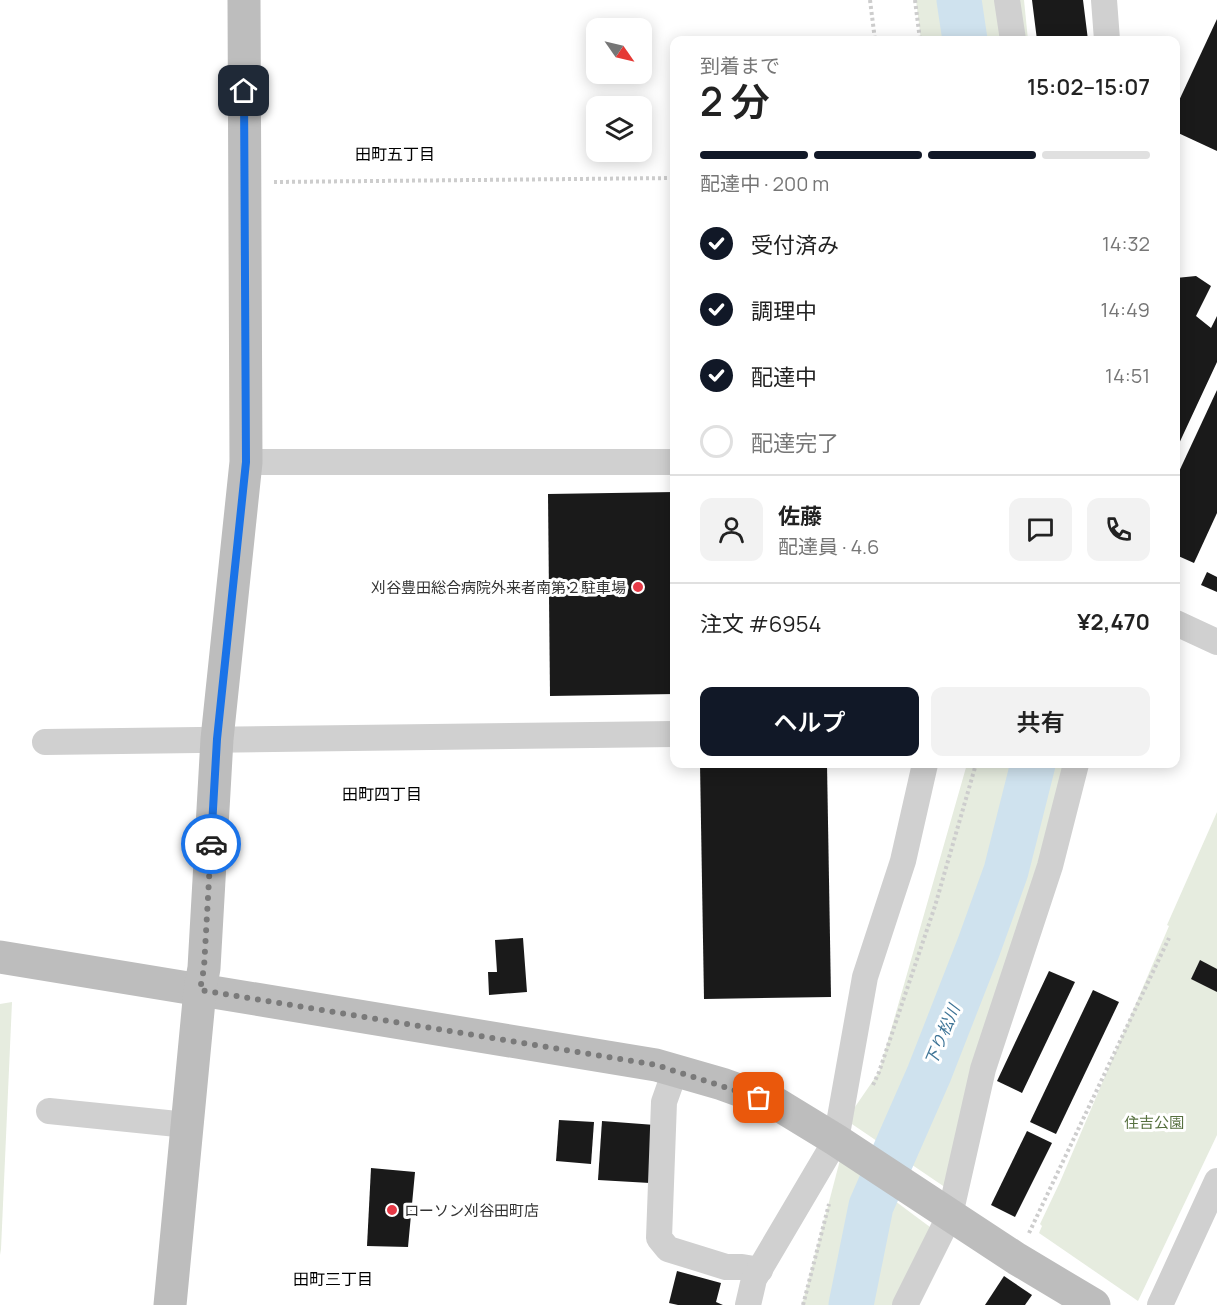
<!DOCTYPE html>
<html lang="ja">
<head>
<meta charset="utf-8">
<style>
	:root { --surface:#fff; --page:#f2f2f2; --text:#222; --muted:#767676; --line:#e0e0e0; --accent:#111827 }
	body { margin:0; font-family:Manrope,"Noto Sans JP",sans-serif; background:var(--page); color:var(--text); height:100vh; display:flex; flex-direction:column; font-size:22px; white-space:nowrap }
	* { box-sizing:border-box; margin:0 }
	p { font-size:20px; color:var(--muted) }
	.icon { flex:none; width:33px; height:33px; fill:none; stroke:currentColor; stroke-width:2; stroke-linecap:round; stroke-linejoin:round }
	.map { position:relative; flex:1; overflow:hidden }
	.panel { position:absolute; left:670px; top:36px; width:510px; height:732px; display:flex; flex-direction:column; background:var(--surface); border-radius:12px; box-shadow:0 3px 15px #0003 }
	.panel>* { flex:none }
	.needle { width:39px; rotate:124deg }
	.tools { position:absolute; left:586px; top:18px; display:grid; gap:12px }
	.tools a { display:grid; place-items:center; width:66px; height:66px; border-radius:12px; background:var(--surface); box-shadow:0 3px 15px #0003; font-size:30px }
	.pin { position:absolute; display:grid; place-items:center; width:51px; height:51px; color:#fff; margin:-26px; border-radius:12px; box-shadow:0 3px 9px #0006 }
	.courier { position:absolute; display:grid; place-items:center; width:60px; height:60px; margin:-30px; border:4px solid #1a73e8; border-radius:50%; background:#fff; color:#222; box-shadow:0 2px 8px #0007 }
	.overview em { font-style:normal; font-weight:600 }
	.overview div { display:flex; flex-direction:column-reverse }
	.overview { display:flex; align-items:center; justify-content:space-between; height:102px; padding:0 30px }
	h1 { font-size:39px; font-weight:600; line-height:45px }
	.bar { display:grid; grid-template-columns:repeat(4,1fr); gap:9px 6px; align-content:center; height:72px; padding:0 30px }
	.bar i { height:8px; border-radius:4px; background:var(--line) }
	.bar .active { background:var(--accent) }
	.bar p { grid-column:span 4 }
	.line { display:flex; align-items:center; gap:15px; padding:0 30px; border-top:2px solid var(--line) }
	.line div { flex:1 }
	.round { display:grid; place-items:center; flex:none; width:63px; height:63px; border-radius:12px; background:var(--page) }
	ol { padding:0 30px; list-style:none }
	li { display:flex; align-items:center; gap:18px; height:66px }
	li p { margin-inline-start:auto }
	li .icon { padding:6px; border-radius:50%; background:var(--accent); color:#fff; stroke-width:4 }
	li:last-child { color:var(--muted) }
	li i { width:33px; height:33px; border:3px solid var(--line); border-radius:50% }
	.action { display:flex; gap:12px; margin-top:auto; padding:12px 30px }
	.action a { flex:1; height:69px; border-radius:12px; background:var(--accent); color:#fff; font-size:24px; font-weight:600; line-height:69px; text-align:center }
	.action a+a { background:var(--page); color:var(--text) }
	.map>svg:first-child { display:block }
	.green { fill:#e6ecdf }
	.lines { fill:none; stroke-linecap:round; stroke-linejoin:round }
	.river { stroke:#cfe2ee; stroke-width:45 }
	.building { fill:#1a1a1a }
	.path { stroke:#cdcdcd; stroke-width:4; stroke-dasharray:3 3; stroke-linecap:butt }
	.street { stroke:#d0d0d0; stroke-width:26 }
	.secondary { stroke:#bdbdbd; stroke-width:33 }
	.done { stroke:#7a7a7a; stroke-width:6; stroke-dasharray:0 10.8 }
	.route { stroke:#1a73e8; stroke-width:8 }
	.poi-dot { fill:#e63946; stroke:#fff; stroke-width:2 }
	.labels { text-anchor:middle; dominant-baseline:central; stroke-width:6; stroke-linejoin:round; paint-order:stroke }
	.poi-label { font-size:15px; fill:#333; stroke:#fff; text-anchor:end }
	.park-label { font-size:15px; fill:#56703f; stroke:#fff }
	.neighbourhood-label { font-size:16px; fill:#000; stroke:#fff }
	.water-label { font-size:16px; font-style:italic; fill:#3f7597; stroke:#fff }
</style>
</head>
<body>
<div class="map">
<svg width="1217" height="1305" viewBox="0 0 1217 1305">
	<rect width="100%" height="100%" fill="#fff"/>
	<g class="green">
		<path d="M916,0H1024L1028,40H921Z"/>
		<path d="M967,764H1076L955,1194L846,1120L879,1072Z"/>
		<path d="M1217,812V1135L1138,1301L1039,1233L1042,1226L1040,1224L1060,1182L1169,926L1167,925Z"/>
		<path d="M12,1002L1,1249L0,1255V1004Z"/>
		<path d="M840,1160L938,1233L904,1305H802Z"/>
	</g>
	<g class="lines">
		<g class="river">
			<path d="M959,0L965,40"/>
			<path d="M851,1305L871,1206L929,1074L979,946L1006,871L1033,764"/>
		</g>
	</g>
	<g class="building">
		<path d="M1032,0H1083L1088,40H1037Z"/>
		<path d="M1217,19V151L1176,132V107Z"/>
		<path d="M1196,276L1211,286L1196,316L1211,328L1217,316V362L1176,450V278Z"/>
		<path d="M1217,390V513L1194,563L1176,555V478Z"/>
		<path d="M675,492V694L550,696L548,494Z"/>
		<path d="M1207,572L1217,577V592L1201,585Z"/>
		<path d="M700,764H827L831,997L704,999Z"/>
		<path d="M523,938L527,992L489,995L488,972H497L495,940Z"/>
		<path d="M1200,960L1217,969V992L1191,979Z"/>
		<path d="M1049,971L1075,982L1022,1093L997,1081Z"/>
		<path d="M1093,990L1119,1002L1056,1134L1030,1122Z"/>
		<path d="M559,1120L594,1122L591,1164L556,1161Z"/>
		<path d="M602,1121L655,1125L650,1183L598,1180Z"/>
		<path d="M1027,1131L1052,1143L1015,1217L991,1205Z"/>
		<path d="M371,1168L415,1172L408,1247L367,1246Z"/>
		<path d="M677,1271L721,1283L716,1302L723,1305H678L669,1303Z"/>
		<path d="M1004,1276L1032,1295L1025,1305H985Z"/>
	</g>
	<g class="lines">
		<g class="path">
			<path d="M870,0L875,40"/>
			<path d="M915,0L920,40"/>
			<path d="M274,182L675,178"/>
			<path d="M873,1085L879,1072L935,906L976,764"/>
			<path d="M1029,1233L1169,938"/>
			<path d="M803,1305L829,1204"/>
		</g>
		<g class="street">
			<path d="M1007,0L1013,40"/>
			<path d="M1104,0L1107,40"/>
			<path d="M246,462H675"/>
			<path d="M1176,623L1217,642"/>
			<path d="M45,742L675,734"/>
			<path d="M675,1071L664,1102L659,1238L668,1249L726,1267H742L760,1270"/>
			<path d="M49,1111L187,1125"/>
			<path d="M748,1305L754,1279L836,1140L865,977L903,861L925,764"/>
			<path d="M905,1305L950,1215L983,1069L1050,866L1076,764"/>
			<path d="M1160,1305L1217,1181"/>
		</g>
		<g class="secondary">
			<path d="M0,957L656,1065L722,1084L777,1104L836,1140L1017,1259L1094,1305"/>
			<path d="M170,1305L200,990L204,968L217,739L246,462L244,0"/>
		</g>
	</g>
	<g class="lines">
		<path class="done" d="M211,844L204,968L200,990L656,1065L759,1098"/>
		<path class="route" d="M211,844L217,739L246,462L244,91"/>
	</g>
	<g class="poi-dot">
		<circle cx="638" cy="587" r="6"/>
		<circle cx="392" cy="1210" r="6"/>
	</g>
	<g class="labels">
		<g class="poi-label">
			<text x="626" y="587">刈谷豊田総合病院外来者南第２駐車場</text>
			<text x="404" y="1210" text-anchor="start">ローソン刈谷田町店</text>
		</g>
		<g class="park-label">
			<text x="1154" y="1122">住吉公園</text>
		</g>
		<g class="neighbourhood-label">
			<text x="395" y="154">田町五丁目</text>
			<text x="382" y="794">田町四丁目</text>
			<text x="333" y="1279">田町三丁目</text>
		</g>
		<g class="water-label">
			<text transform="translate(942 1035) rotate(-67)">下り松川</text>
		</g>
	</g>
</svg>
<div class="tools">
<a><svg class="needle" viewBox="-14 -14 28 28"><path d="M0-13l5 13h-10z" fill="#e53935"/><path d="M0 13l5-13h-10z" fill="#767676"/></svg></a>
<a><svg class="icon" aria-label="layers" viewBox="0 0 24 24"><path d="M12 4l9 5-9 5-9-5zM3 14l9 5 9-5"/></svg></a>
</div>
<div class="pin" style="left:759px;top:1098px;background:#ea580c"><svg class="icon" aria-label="bag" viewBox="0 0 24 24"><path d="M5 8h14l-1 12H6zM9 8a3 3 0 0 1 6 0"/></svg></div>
<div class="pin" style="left:244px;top:91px;background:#1f2937"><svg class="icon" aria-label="home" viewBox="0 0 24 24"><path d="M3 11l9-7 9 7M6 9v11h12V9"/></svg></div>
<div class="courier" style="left:211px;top:844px"><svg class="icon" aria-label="car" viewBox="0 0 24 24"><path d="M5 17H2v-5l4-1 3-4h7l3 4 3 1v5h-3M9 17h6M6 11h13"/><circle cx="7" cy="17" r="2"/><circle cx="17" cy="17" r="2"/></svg></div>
<section class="panel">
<div class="overview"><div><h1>2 分</h1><p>到着まで</p></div><em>15:02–15:07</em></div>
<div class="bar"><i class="active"></i><i class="active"></i><i class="active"></i><i></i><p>配達中 · 200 m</p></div>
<ol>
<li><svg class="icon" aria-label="check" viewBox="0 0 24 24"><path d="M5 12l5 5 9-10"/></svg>受付済み<p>14:32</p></li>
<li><svg class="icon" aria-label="check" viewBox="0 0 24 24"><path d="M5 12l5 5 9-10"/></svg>調理中<p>14:49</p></li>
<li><svg class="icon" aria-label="check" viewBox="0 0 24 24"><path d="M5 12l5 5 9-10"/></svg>配達中<p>14:51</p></li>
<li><i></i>配達完了</li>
</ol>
<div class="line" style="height:108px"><a class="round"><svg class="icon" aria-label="person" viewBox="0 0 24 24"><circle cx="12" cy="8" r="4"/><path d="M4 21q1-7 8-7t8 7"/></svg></a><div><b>佐藤</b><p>配達員 · 4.6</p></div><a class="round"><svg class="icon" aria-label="chat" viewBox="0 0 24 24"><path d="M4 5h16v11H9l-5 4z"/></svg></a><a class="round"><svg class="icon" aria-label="phone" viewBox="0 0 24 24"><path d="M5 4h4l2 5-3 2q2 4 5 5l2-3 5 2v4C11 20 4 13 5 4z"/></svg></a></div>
<div class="line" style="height:78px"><div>注文 #6954</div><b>¥2,470</b></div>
<div class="action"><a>ヘルプ</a><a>共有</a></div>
</section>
</div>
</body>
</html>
